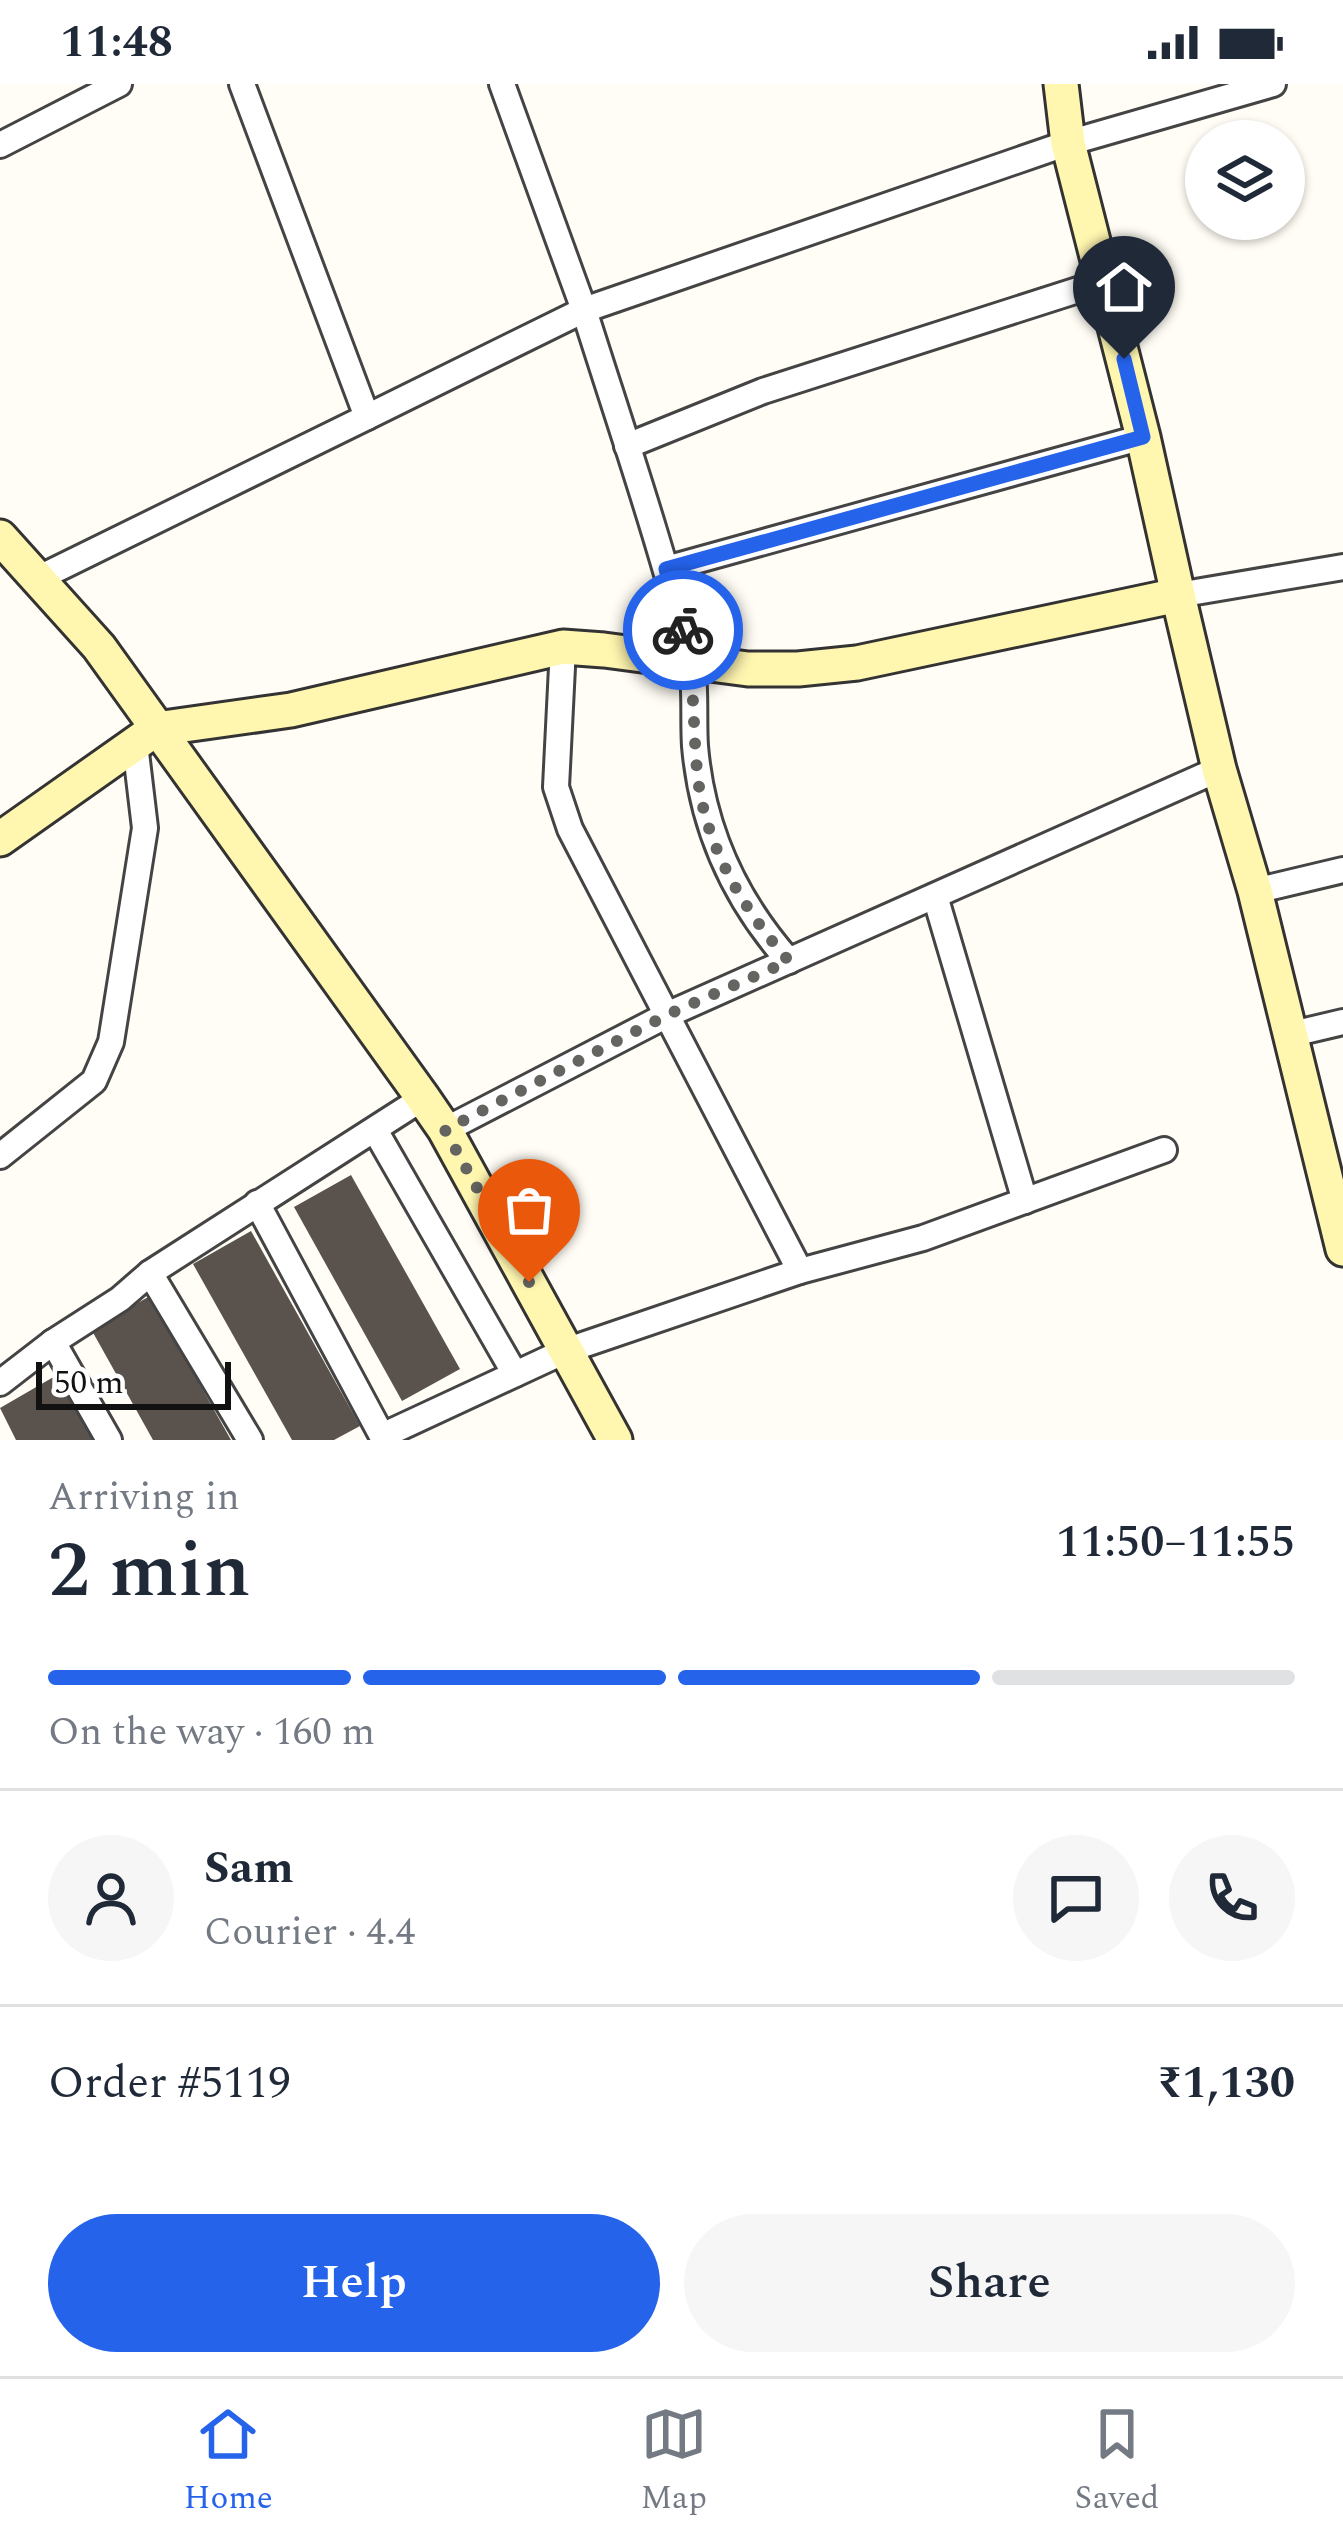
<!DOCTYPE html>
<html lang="en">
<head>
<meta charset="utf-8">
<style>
	:root { --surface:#fff; --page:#f6f6f7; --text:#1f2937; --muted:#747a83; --line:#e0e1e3; --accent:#2563eb }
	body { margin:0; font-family:Spectral,serif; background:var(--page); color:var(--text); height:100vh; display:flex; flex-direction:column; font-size:45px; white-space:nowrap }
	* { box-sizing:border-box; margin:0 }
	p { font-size:39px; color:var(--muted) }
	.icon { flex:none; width:66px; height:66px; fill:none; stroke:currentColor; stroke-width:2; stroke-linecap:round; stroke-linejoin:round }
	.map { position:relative; height:1356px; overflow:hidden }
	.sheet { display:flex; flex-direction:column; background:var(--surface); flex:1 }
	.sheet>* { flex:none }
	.tools { position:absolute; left:1185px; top:36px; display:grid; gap:24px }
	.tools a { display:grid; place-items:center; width:120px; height:120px; border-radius:50%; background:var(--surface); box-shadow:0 3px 9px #0004; font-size:60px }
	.scale { position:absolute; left:36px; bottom:30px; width:195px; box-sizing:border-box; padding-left:12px; border:6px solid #111; border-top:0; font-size:33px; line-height:42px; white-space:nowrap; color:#111; -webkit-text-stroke:9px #fff; paint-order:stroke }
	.pin { position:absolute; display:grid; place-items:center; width:102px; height:102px; color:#fff; margin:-123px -51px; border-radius:50% 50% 50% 0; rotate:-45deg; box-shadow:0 0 12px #0007 }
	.pin .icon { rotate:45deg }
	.courier { position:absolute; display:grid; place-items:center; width:120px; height:120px; margin:-60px; border:9px solid #2563eb; border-radius:50%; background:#fff; color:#222; box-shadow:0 3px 15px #0007 }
	.summary em { font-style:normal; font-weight:600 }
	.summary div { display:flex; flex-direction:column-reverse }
	.summary { display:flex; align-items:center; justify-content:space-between; height:204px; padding:0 48px }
	h1 { font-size:78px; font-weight:600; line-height:90px }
	.bar { display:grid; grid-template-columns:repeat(4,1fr); gap:18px 12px; align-content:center; height:144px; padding:0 48px }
	.bar i { height:15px; border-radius:9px; background:var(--line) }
	.bar .on { background:var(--accent) }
	.bar p { grid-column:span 4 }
	.line { display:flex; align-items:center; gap:30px; padding:0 48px; border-top:3px solid var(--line) }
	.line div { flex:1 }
	.round { display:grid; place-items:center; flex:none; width:126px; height:126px; border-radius:63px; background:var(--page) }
	.cta { display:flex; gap:24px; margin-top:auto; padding:24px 48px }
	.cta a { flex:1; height:138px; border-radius:72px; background:var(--accent); color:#fff; font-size:48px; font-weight:600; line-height:138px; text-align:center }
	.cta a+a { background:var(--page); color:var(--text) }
	.status { display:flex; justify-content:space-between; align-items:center; height:84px; padding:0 60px; background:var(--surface); direction:ltr }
	.status svg { height:33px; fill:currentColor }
	.dock { display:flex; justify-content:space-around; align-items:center; height:168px; border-top:3px solid var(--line); background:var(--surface); font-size:33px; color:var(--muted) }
	.dock a { display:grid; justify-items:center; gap:6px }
	.dock .on { color:var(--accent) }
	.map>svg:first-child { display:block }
	.building { fill:#5a524d }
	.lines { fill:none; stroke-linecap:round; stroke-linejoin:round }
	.street-casing { stroke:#444; stroke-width:30 }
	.secondary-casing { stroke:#333; stroke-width:39 }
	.street { stroke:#fff; stroke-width:24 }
	.secondary { stroke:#fff6b0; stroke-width:33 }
	.done { stroke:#646461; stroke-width:12; stroke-dasharray:0 21.6 }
	.route { stroke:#2563eb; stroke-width:15 }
</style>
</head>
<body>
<div class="status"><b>11:48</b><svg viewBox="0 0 49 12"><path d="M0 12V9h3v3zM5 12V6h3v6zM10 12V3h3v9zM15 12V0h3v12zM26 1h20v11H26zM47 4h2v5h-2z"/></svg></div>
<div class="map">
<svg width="1343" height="1356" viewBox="0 0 1343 1356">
	<rect width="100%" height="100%" fill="#fffdf5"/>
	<g class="building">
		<path d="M351,1091L460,1285L402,1317L294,1123Z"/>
		<path d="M251,1147L360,1342L334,1356H292L193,1180Z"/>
		<path d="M150,1212L231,1356H153L91,1245Z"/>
		<path d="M57,1291L95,1356H16L0,1324Z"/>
	</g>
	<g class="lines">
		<defs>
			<g id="street">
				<path d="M0,61L119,0"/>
				<path d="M367,333L584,226L502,0"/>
				<path d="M627,362L763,307L1106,197"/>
				<path d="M666,485L1143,353"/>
				<path d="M37,495L367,333L242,0"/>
				<path d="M1178,511L1343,483"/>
				<path d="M1255,807L1343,786"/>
				<path d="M935,812L1025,1117"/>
				<path d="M789,877C734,815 702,744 695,662C693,632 697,599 689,570C659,454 620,340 584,226L1068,59L1273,0"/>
				<path d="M1288,951L1343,938"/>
				<path d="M375,1046L515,1290"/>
				<path d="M445,1046L669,930L1219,685"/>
				<path d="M0,1072L94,997L111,958L145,744L135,660"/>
				<path d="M257,1119L382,1352L565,1267L800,1187L570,745L556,703L563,563"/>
				<path d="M800,1187L923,1154L1164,1066"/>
				<path d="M150,1189L250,1356"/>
				<path d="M53,1258L109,1356"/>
				<path d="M0,1299L53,1258L120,1215L150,1189L423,1014"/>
			</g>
			<g id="secondary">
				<path d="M1061,0L1068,59L1143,353L1178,511"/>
				<path d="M0,453L99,563L423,1014L445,1046L615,1356"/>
				<path d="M0,755L156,645L291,626L563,563L604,566L748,585H798L857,579L1178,511L1219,685L1255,807L1343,1165"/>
			</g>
		</defs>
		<use href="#street" class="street-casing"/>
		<use href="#secondary" class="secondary-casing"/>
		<use href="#street" class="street"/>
		<use href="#secondary" class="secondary"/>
	</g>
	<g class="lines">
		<path class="done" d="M529,1198L445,1046L669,930L789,877C744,827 706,763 698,695C692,645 696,595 683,546"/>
		<path class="route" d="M683,546L666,485L1143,353L1124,275"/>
	</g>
</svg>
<div class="tools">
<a><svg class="icon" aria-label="layers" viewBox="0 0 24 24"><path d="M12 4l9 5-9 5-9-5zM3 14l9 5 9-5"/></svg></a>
</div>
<div class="scale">50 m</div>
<div class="pin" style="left:529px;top:1198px;background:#ea580c"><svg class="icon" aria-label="bag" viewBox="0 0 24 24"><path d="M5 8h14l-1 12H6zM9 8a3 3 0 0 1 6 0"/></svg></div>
<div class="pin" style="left:1124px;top:275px;background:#1f2937"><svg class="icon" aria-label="home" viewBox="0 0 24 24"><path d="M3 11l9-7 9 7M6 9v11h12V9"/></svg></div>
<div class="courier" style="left:683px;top:546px"><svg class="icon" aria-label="bike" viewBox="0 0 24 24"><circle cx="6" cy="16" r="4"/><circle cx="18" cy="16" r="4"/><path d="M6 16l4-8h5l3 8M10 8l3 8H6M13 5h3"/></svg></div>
</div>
<section class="sheet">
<div class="summary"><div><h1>2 min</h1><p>Arriving in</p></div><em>11:50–11:55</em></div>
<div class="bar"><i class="on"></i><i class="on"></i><i class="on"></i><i></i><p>On the way · 160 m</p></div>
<div class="line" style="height:216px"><a class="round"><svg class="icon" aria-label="person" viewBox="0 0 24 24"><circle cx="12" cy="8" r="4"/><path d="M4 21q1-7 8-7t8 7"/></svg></a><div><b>Sam</b><p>Courier · 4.4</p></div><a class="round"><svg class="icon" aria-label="chat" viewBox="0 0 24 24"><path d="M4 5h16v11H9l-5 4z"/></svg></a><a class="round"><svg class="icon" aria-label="phone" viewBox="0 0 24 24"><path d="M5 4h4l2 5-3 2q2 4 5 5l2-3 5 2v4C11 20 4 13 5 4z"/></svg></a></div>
<div class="line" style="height:156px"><div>Order #5119</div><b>₹1,130</b></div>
<div class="cta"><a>Help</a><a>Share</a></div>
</section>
<nav class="dock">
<a class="on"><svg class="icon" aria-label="home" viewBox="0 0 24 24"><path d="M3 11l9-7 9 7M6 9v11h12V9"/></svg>Home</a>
<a><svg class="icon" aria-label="map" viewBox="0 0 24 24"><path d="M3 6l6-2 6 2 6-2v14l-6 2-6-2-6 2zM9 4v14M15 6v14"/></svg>Map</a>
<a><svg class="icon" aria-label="saved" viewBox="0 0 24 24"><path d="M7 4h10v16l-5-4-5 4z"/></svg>Saved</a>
</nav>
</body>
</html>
